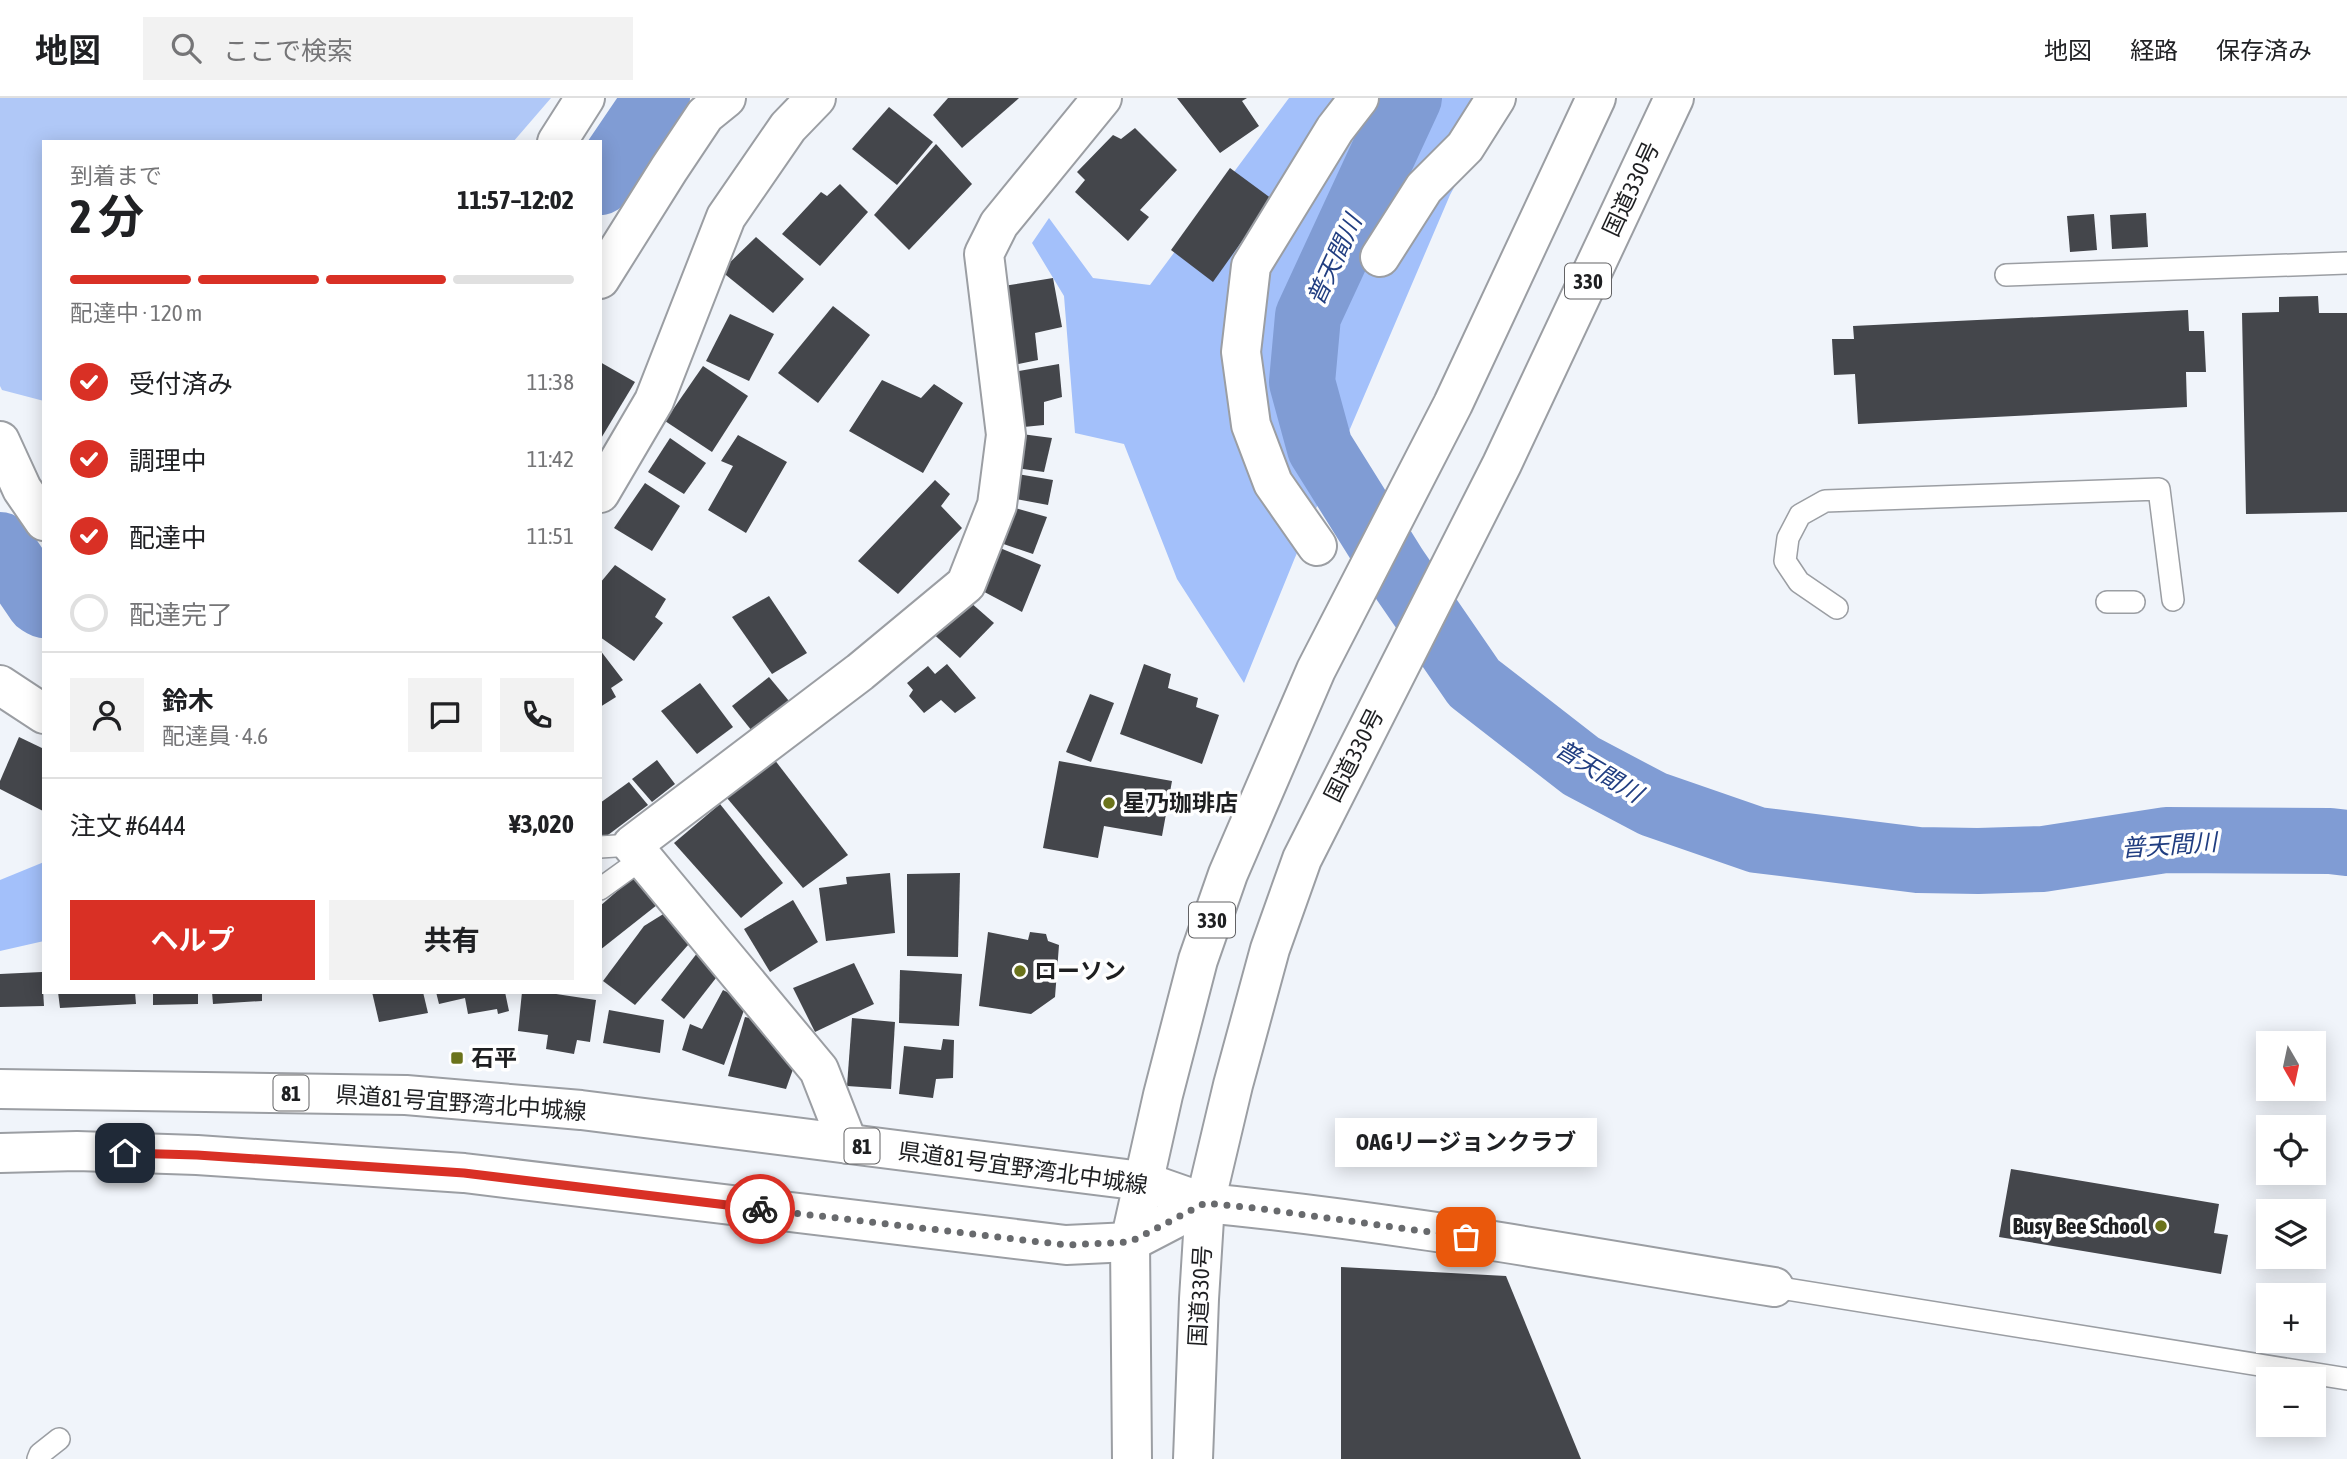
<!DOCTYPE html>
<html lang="ja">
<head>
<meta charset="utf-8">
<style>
	:root { --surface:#fff; --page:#f2f2f2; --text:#202124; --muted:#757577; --line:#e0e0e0; --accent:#d93025 }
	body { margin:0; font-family:"Asap Condensed","Noto Sans JP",sans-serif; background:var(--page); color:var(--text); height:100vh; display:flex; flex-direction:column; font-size:26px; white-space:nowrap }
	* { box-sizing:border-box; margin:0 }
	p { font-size:23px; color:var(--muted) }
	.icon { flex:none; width:38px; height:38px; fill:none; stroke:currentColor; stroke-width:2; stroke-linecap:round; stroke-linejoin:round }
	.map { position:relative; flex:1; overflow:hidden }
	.sheet { position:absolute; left:42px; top:42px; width:560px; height:854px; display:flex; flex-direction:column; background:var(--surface); border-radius:0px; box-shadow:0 4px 18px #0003 }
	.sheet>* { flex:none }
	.needle { width:46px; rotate:171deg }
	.controls { position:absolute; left:2256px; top:933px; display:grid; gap:14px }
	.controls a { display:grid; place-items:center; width:70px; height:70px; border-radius:0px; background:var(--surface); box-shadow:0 4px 18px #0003; font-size:35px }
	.pin { position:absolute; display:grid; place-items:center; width:60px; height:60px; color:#fff; margin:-30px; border-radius:14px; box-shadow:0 4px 10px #0006 }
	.courier { position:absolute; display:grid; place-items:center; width:70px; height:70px; margin:-35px; border:5px solid #d93025; border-radius:50%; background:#fff; color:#222; box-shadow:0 2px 9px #0007 }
	.bubble { position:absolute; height:49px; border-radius:0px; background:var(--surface); box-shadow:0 4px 18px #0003; font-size:23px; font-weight:700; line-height:49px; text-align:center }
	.headline em { font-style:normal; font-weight:700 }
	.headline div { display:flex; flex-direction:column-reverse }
	.headline { display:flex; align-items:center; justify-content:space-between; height:119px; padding:0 28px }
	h1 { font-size:46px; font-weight:700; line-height:52px }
	.bar { display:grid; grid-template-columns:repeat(4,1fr); gap:10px 7px; align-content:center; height:84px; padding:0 28px }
	.bar i { height:9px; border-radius:5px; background:var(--line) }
	.bar .selected { background:var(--accent) }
	.bar p { grid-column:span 4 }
	.line { display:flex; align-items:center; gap:18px; padding:0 28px; border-top:2px solid var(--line) }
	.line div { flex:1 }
	.round { display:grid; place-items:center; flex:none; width:74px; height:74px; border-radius:0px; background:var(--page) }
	ol { padding:0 28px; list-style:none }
	li { display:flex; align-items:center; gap:21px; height:77px }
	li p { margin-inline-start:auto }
	li .icon { padding:7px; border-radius:50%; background:var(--accent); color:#fff; stroke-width:4 }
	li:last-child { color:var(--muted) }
	li i { width:38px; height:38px; border:4px solid var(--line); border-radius:50% }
	.cta { display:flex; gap:14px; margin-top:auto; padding:14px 28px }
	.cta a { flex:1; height:80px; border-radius:0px; background:var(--accent); color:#fff; font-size:28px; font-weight:700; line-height:80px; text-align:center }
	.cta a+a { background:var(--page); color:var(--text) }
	header { display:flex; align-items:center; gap:42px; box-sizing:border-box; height:98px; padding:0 35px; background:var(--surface); border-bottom:2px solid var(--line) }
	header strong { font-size:33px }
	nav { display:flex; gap:38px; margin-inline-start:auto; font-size:24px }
	.search { width:490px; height:63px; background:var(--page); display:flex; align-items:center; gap:18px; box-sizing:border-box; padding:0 24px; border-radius:0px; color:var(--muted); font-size:26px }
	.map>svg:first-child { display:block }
	.green { fill:#b0c8f7 }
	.forest { fill:#a3c0fa }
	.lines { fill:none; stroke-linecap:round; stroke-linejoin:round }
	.river { stroke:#809cd4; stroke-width:66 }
	.building { fill:#44464b }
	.service-casing { stroke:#9b9ea3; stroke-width:24 }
	.minor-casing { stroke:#9b9ea3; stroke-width:42 }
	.tertiary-casing { stroke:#9b9ea3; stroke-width:42 }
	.primary-casing { stroke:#9b9ea3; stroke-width:42 }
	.trunk-casing { stroke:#9b9ea3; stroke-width:42 }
	.service { stroke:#fff; stroke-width:21 }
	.minor { stroke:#fff; stroke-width:38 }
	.tertiary { stroke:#fff; stroke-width:38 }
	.primary { stroke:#fff; stroke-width:38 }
	.trunk { stroke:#fff; stroke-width:38 }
	.done { stroke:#686a6d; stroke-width:7; stroke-dasharray:0 12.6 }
	.route { stroke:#d93025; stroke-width:9 }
	.poi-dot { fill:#6b731b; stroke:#fff; stroke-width:2.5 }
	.labels { text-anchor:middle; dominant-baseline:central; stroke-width:7; stroke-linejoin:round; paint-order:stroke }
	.shield { fill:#fff; stroke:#626264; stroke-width:2 }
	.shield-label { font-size:21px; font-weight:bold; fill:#1e1f21 }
	.street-label { font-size:23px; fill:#1e1f21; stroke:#fff }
	.poi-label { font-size:23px; font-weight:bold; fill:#1e1f21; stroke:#fff; text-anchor:start }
	.water-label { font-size:24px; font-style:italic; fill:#213e81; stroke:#fff }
</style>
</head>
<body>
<header>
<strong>地図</strong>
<div class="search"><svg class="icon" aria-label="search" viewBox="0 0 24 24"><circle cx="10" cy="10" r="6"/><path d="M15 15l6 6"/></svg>ここで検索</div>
<nav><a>地図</a><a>経路</a><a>保存済み</a></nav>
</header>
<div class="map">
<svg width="2347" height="1361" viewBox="0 0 2347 1361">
	<rect width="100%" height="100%" fill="#f0f4fa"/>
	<path class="green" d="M0,0H551L513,44H44V303L2,292L0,288Z"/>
	<g class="forest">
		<path d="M1289,0H1502L1450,97L1294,462L1244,585L1177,481L1124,346L1075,335L1064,198L1032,145L1049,120L1093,180L1150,187Z"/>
		<path d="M44,764V843L0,853V782Z"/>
	</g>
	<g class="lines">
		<g class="river">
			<path d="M1409,0L1308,218L1302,284L1320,350L1395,470L1474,585L1581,668L1653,706L1757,742L1918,762L1978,763L2043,761L2166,742L2330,743L2347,745"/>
			<path d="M600,84L657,0"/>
			<path d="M0,447L39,504L44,507"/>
		</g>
	</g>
	<g class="building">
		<path d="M948,0H1019L962,50L933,17Z"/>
		<path d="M1177,0H1247L1242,3L1259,28L1220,55Z"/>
		<path d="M889,9L933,44L897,87L852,51Z"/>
		<path d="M1135,30L1177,72L1140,112L1149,119L1128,143L1075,94L1085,82L1077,74L1113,37L1121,41Z"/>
		<path d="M936,46L972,86L909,152L874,117Z"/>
		<path d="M1230,70L1272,101L1213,184L1171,152Z"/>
		<path d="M840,86L868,114L820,168L782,136L821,94L827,98Z"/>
		<path d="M2146,115L2148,149L2112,151L2110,117Z"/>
		<path d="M2094,116L2097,152L2070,154L2067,118Z"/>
		<path d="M756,139L804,181L773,215L721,173Z"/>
		<path d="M1053,180L1062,229L1035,235L1038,262L1008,268L997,189Z"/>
		<path d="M2318,198L2319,215H2347V414L2246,416L2242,215L2279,214V199Z"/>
		<path d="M833,208L870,237L818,305L778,275Z"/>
		<path d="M2188,212L2189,233H2204L2206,274H2186L2187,309L1858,326L1855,276L1834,277L1832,241H1854L1853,228Z"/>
		<path d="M730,216L774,236L749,283L706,263Z"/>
		<path d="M600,264L635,284L600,342Z"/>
		<path d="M1059,266L1062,299L1044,304V327L1012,330L1008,275Z"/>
		<path d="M703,268L748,298L712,354L665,323Z"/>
		<path d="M882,282L921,300L934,286L963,305L923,375L849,333Z"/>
		<path d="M1015,335L1052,340L1044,374L1009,369Z"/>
		<path d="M738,337L787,364L746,435L708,412L733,368L721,363Z"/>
		<path d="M670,340L706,365L684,396L648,374Z"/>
		<path d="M1011,375L1053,382L1048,407L1006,399Z"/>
		<path d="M935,382L950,396L941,408L962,430L898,496L858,463Z"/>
		<path d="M645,385L680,408L652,453L614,430Z"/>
		<path d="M1005,407L1047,419L1033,456L992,442Z"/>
		<path d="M993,447L1041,467L1022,514L975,489Z"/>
		<path d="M615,467L666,501L655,519L663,525L634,563L600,539V485Z"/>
		<path d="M962,497L994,525L960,560L929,532Z"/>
		<path d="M769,498L807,555L772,576L732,519Z"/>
		<path d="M600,552L623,582L611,590L616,599L600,609Z"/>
		<path d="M947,566L976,600L955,615L941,602L924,615L909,598L913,592L907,585L928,568L935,576Z"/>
		<path d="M1144,566L1171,576L1168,590L1198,600L1196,609L1219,617L1202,666L1120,636Z"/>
		<path d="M769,579L789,603L752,633L732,608Z"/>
		<path d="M700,585L733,629L697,656L661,613Z"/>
		<path d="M1090,596L1114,605L1091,664L1066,654Z"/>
		<path d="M19,639L44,651L43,713L0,691V683Z"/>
		<path d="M774,661L848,757L803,790L727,700Z"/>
		<path d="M657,662L675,686L652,704L632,681Z"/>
		<path d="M1059,663L1172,683L1162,738L1104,728L1098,760L1043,750Z"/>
		<path d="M629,684L648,707L600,743V705Z"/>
		<path d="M720,706L783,785L741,820L674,745Z"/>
		<path d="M638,775L662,803L600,852V808Z"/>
		<path d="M890,775L895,835L826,843L819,790L847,786L846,779Z"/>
		<path d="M960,775L958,859L907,858V776Z"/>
		<path d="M793,802L818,844L770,874L744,831Z"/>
		<path d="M673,810L696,838L635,907L603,883L644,828Z"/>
		<path d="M988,834L1028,842L1030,834L1046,836L1048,843L1059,847L1055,899L1031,916L979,908Z"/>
		<path d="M701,850L723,871L684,921L661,902Z"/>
		<path d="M854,865L874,906L815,934L793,890Z"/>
		<path d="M900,872L962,876L959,928L899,925Z"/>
		<path d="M42,874L44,908L0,909V876Z"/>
		<path d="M723,892L747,904L724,967L682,952L690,926L702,931Z"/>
		<path d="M58,894H135L136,906L60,910Z"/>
		<path d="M153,894H198V906L153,907Z"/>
		<path d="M212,894H262V903L213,906Z"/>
		<path d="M372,894H423L428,915L379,924Z"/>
		<path d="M436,894H505L509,913L498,916L497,911L468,916L465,900L439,906Z"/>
		<path d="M522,894H543L596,902L590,944L577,942L574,956L546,951L548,937L518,933Z"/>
		<path d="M609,912L664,922L660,955L603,945Z"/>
		<path d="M745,919L769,924L797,960L786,991L728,978Z"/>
		<path d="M852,920L895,924L891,991L847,988Z"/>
		<path d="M943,941L954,942L953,980L936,981L933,1000L899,996L904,948L941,952Z"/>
		<path d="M2011,1071L2219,1106L2214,1135L2228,1137L2221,1176L1999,1139Z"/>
		<path d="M1341,1169L1506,1178L1581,1361H1341Z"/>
	</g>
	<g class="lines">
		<defs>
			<g id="service">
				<path d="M2006,177L2347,165"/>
				<path d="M2107,504H2134"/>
				<path d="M1837,510L1799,484L1785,463L1788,440L1800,417L1825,403L2159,391L2173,502"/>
				<path d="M600,749L632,747"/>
				<path d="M600,791L643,760"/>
				<path d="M1774,1189L2347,1281"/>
				<path d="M38,1361L40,1356L59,1341"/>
			</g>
			<g id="minor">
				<path d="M557,44L585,0"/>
				<path d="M1380,159L1424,90L1465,49L1496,0"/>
				<path d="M600,181L669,71L705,17L726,0"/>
				<path d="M0,343L22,391L44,423"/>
				<path d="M600,395L654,303L726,119L788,29L816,0"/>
				<path d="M1317,448L1273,385L1251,327L1241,254L1251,168L1335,31L1359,0"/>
				<path d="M0,587L44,616"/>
				<path d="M848,1046L819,972L632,747L860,574L966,486L997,407L1006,337L984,156L999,126L1102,0"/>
			</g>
			<path id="tertiary" d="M1205,1105C1396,1123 1586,1159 1774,1189"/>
			<g id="primary">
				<path d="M0,991L406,997L581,1012L1142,1083L1205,1105"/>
				<path d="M0,1055L77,1053L197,1057L464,1075L1066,1147L1130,1144L1205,1105"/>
			</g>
			<g id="trunk">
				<path d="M1132,1361L1130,1144L1163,997L1198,862L1228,776L1316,572L1453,306L1596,0"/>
				<path d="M1193,1361L1199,1201L1205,1105L1233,987L1270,851L1302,761L1502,366L1674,0"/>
			</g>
		</defs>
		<use href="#service" class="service-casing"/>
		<use href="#minor" class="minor-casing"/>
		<use href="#tertiary" class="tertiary-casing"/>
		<use href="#primary" class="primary-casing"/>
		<use href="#trunk" class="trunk-casing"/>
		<use href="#service" class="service"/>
		<use href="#minor" class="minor"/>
		<use href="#tertiary" class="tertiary"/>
		<use href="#primary" class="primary"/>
		<use href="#trunk" class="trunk"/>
	</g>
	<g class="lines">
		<path class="done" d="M760,1111L1066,1147L1130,1144L1205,1105L1255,1110L1466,1139"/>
		<path class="route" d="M125,1055L197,1057L464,1075L760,1111"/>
	</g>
	<g class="poi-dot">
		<circle cx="1109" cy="705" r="7"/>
		<circle cx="1020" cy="873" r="7"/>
		<rect x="450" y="953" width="14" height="14" rx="3.5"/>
		<circle cx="2161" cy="1128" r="7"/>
	</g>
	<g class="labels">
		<g class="shield">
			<rect x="1565" y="165.5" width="46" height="35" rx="5"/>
			<rect x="1189" y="804.5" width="46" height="35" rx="5"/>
			<rect x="273.5" y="977.5" width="35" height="35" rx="5"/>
			<rect x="844.5" y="1030.5" width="35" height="35" rx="5"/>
		</g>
		<g class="shield-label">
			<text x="1588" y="183">330</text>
			<text x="1212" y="822">330</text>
			<text x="291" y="995">81</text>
			<text x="862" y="1048">81</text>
		</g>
		<g class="street-label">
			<text transform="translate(1631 91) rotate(-65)">国道330号</text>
			<text transform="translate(1354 657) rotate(-63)">国道330号</text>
			<text transform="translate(461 1005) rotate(4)">県道81号宜野湾北中城線</text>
			<text transform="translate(1023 1070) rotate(8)">県道81号宜野湾北中城線</text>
			<text transform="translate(1200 1198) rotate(-87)">国道330号</text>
		</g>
		<g class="poi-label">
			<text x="1123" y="705">星乃珈琲店</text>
			<text x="1034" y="873">ローソン</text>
			<text x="471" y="960">石平</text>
			<text x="2147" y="1128" text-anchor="end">Busy Bee School</text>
		</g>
		<g class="water-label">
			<text transform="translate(1334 162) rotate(-65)">普天間川</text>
			<text transform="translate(1599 673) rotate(31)">普天間川</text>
			<text transform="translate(2169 747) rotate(-4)">普天間川</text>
		</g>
	</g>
</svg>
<div class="controls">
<a><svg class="needle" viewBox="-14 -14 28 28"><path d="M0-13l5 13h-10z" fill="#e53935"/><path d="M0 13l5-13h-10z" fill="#757577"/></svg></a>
<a><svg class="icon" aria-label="locate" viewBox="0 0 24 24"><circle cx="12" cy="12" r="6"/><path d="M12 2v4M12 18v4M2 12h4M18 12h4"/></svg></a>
<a><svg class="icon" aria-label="layers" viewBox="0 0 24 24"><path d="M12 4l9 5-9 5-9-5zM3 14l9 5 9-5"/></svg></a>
<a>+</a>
<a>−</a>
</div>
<div class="pin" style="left:1466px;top:1139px;background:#ea580c"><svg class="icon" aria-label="bag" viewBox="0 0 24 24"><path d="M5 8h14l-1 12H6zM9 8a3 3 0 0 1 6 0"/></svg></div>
<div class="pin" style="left:125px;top:1055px;background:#1f2937"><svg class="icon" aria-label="home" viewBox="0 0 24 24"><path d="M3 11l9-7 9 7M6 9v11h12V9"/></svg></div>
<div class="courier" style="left:760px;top:1111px"><svg class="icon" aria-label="bike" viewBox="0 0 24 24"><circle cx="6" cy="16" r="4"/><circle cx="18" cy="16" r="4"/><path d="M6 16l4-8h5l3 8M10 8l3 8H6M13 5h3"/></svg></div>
<div class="bubble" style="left:1335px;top:1020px;width:262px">OAGリージョンクラブ</div>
<section class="sheet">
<div class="headline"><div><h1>2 分</h1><p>到着まで</p></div><em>11:57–12:02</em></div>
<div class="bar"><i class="selected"></i><i class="selected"></i><i class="selected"></i><i></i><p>配達中 · 120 m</p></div>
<ol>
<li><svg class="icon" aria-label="check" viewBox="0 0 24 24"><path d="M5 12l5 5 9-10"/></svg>受付済み<p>11:38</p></li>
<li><svg class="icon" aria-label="check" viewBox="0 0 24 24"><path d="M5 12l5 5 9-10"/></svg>調理中<p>11:42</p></li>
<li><svg class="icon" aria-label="check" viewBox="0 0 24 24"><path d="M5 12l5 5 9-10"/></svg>配達中<p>11:51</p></li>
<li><i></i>配達完了</li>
</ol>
<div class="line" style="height:126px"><a class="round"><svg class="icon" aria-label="person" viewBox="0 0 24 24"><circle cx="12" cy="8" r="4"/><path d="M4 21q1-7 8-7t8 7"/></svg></a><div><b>鈴木</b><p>配達員 · 4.6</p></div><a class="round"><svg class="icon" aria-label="chat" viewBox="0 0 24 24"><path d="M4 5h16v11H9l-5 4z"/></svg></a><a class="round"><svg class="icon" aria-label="phone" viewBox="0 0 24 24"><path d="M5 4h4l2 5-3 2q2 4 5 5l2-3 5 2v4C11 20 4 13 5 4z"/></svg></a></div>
<div class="line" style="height:91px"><div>注文 #6444</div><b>¥3,020</b></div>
<div class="cta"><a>ヘルプ</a><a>共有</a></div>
</section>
</div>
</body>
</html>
